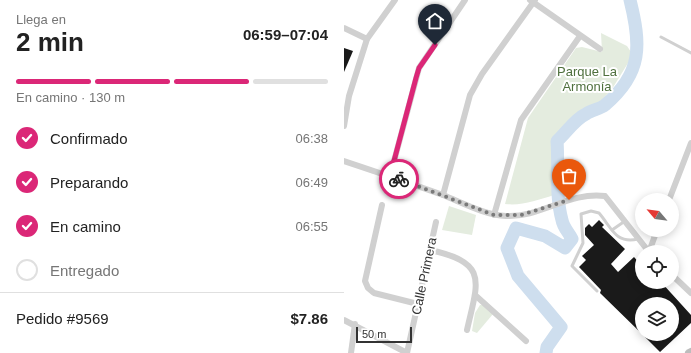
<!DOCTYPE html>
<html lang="es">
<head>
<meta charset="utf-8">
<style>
	:root { --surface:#fff; --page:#f6f6f6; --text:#222; --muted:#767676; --line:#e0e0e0; --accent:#db2777 }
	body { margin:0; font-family:Helvetica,sans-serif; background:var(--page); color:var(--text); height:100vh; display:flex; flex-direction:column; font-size:15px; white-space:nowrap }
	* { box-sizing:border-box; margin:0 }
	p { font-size:13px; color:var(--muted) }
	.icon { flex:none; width:22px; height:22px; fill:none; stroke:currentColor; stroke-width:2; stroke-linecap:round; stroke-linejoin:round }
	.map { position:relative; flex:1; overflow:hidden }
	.panel { display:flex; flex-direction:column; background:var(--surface); width:344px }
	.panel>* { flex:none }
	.needle { width:26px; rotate:299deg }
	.buttons { position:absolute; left:291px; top:193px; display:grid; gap:8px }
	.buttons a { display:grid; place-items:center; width:44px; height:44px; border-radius:50%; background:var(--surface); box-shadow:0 2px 10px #0003; font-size:20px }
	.scale { position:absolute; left:12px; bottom:10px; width:56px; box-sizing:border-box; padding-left:4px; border:2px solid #333; border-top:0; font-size:11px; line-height:14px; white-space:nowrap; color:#333; -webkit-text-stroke:3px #fff; paint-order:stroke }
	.pin { position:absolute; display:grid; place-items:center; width:34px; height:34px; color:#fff; margin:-41px -17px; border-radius:50% 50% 50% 0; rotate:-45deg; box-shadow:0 0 4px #0007 }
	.pin .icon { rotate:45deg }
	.courier { position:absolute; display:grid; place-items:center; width:40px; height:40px; margin:-20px; border:3px solid #db2777; border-radius:50%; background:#fff; color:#222; box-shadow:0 1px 5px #0007 }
	.head em { font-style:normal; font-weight:700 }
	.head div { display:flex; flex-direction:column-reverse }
	.head { display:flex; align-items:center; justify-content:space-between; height:68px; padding:0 16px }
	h1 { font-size:26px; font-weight:700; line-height:30px }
	.bar { display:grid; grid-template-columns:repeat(4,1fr); gap:6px 4px; align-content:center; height:48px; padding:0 16px }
	.bar i { height:5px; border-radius:3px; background:var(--line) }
	.bar .current { background:var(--accent) }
	.bar p { grid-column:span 4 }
	.line { display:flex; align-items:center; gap:10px; padding:0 16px; border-top:1px solid var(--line) }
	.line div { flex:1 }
	ol { padding:0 16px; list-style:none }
	li { display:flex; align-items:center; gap:12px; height:44px }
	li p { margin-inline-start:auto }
	li .icon { padding:4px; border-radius:50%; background:var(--accent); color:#fff; stroke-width:4 }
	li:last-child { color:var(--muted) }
	li i { width:22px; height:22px; border:2px solid var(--line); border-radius:50% }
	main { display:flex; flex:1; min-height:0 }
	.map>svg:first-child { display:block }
	.green { fill:#e4ecdf }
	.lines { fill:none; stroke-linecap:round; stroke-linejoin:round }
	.river { stroke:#cedeee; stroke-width:13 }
	.building { fill:#1a1a1a }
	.service { stroke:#d0d0d0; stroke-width:3 }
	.minor { stroke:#d0d0d0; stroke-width:6 }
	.secondary { stroke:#bdbdbd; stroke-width:8 }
	.done { stroke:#7a7a7a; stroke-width:4; stroke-dasharray:0 7.2 }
	.route { stroke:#db2777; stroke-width:5 }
	.labels { text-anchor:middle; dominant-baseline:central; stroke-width:4; stroke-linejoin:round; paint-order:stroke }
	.park-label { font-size:13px; fill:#4f703e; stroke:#fff }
	.street-label { font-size:13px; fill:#333; stroke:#fff }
</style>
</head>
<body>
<main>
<section class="panel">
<div class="head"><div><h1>2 min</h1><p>Llega en</p></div><em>06:59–07:04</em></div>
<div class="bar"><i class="current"></i><i class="current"></i><i class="current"></i><i></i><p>En camino · 130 m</p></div>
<ol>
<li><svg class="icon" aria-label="check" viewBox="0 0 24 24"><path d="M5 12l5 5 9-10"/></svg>Confirmado<p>06:38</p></li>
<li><svg class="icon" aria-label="check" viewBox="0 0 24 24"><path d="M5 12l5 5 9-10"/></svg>Preparando<p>06:49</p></li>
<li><svg class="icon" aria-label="check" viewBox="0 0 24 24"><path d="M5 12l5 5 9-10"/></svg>En camino<p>06:55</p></li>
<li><i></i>Entregado</li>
</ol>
<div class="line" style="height:52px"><div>Pedido #9569</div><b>$7.86</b></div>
</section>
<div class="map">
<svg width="347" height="353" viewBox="0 0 347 353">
	<rect width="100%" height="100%" fill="#fff"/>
	<g class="green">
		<path d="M257,33L283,46L289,55L268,89L256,102L238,110L209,138L210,195C194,200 178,206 161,204L184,118L232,48L238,47L258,52Z"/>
		<path d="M105,206L132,215L128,235L98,230Z"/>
		<path d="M136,305H139L149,314L133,333L128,331L131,313Z"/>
	</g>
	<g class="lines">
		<path class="river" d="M202,353L203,347L217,327L174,276L163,248L172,228L201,236L221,248L228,239C225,233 219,227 218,220C211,195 215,167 213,141C222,133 231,119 242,114C248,110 256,109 261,105C299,73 297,44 286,0"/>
	</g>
	<g class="building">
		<path d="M0,48L9,51L0,72Z"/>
		<path d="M255,220L260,225L258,227L281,249L267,264L274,272L290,257L298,266V282H317L347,315V323L316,352L298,334H328V304H298V334L256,293L257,290L235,267L242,260L238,256L250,245L241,235V228L245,224L248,227Z"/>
	</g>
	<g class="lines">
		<g class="service">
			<path d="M317,37L347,53"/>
			<path d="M268,230L281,221"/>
			<path d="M253,291L228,266L239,243L237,214L247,211L255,213C268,228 271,244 294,239"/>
		</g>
		<g class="minor">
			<path d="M186,0L256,49"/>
			<path d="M0,28L23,39"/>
			<path d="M0,126L5,96L23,39L51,0"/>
			<path d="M0,161C33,172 66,183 99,195C119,203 141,215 162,216C196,218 226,191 261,196L305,252"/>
			<path d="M46,176L75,68L121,0"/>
			<path d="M99,195L126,95L138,74L191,0"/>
			<path d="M325,200L347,143"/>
			<path d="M38,205L21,281L24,288L30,293L74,304"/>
			<path d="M150,215L177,120L236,36"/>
			<path d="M86,250C145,263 134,281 123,330"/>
			<path d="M305,252L313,230"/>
			<path d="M328,275L347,293"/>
			<path d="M131,295L182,341"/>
			<path d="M0,320L63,353"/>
			<path d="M7,353L11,324"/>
			<path d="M63,353L92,222"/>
		</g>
		<path class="secondary" d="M345,353L347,352"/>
	</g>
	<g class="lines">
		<path class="done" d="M55,179L150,215H177L225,200"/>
		<path class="route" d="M55,179L46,176L72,78L75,68L91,45"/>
	</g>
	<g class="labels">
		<g class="park-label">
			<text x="243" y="71">Parque La<tspan x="243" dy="15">Armonía</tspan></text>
		</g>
		<g class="street-label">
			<text transform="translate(80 276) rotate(-78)">Calle Primera</text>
		</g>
	</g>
</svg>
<div class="buttons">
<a><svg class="needle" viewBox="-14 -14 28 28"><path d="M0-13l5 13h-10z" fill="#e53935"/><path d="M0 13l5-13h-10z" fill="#767676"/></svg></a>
<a><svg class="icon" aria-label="locate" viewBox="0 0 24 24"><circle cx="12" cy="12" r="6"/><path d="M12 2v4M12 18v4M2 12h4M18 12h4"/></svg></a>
<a><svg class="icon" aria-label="layers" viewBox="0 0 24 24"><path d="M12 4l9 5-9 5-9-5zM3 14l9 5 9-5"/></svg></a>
</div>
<div class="scale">50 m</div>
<div class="pin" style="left:225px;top:200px;background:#ea580c"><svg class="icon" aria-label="bag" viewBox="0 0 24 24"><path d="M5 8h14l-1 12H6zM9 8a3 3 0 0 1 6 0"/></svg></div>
<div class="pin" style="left:91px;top:45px;background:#1f2937"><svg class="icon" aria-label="home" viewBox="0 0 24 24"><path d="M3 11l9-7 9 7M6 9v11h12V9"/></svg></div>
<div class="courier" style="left:55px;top:179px"><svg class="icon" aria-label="bike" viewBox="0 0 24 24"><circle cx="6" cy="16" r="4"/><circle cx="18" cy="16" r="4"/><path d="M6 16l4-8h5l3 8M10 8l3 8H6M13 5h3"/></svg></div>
</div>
</main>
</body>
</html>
